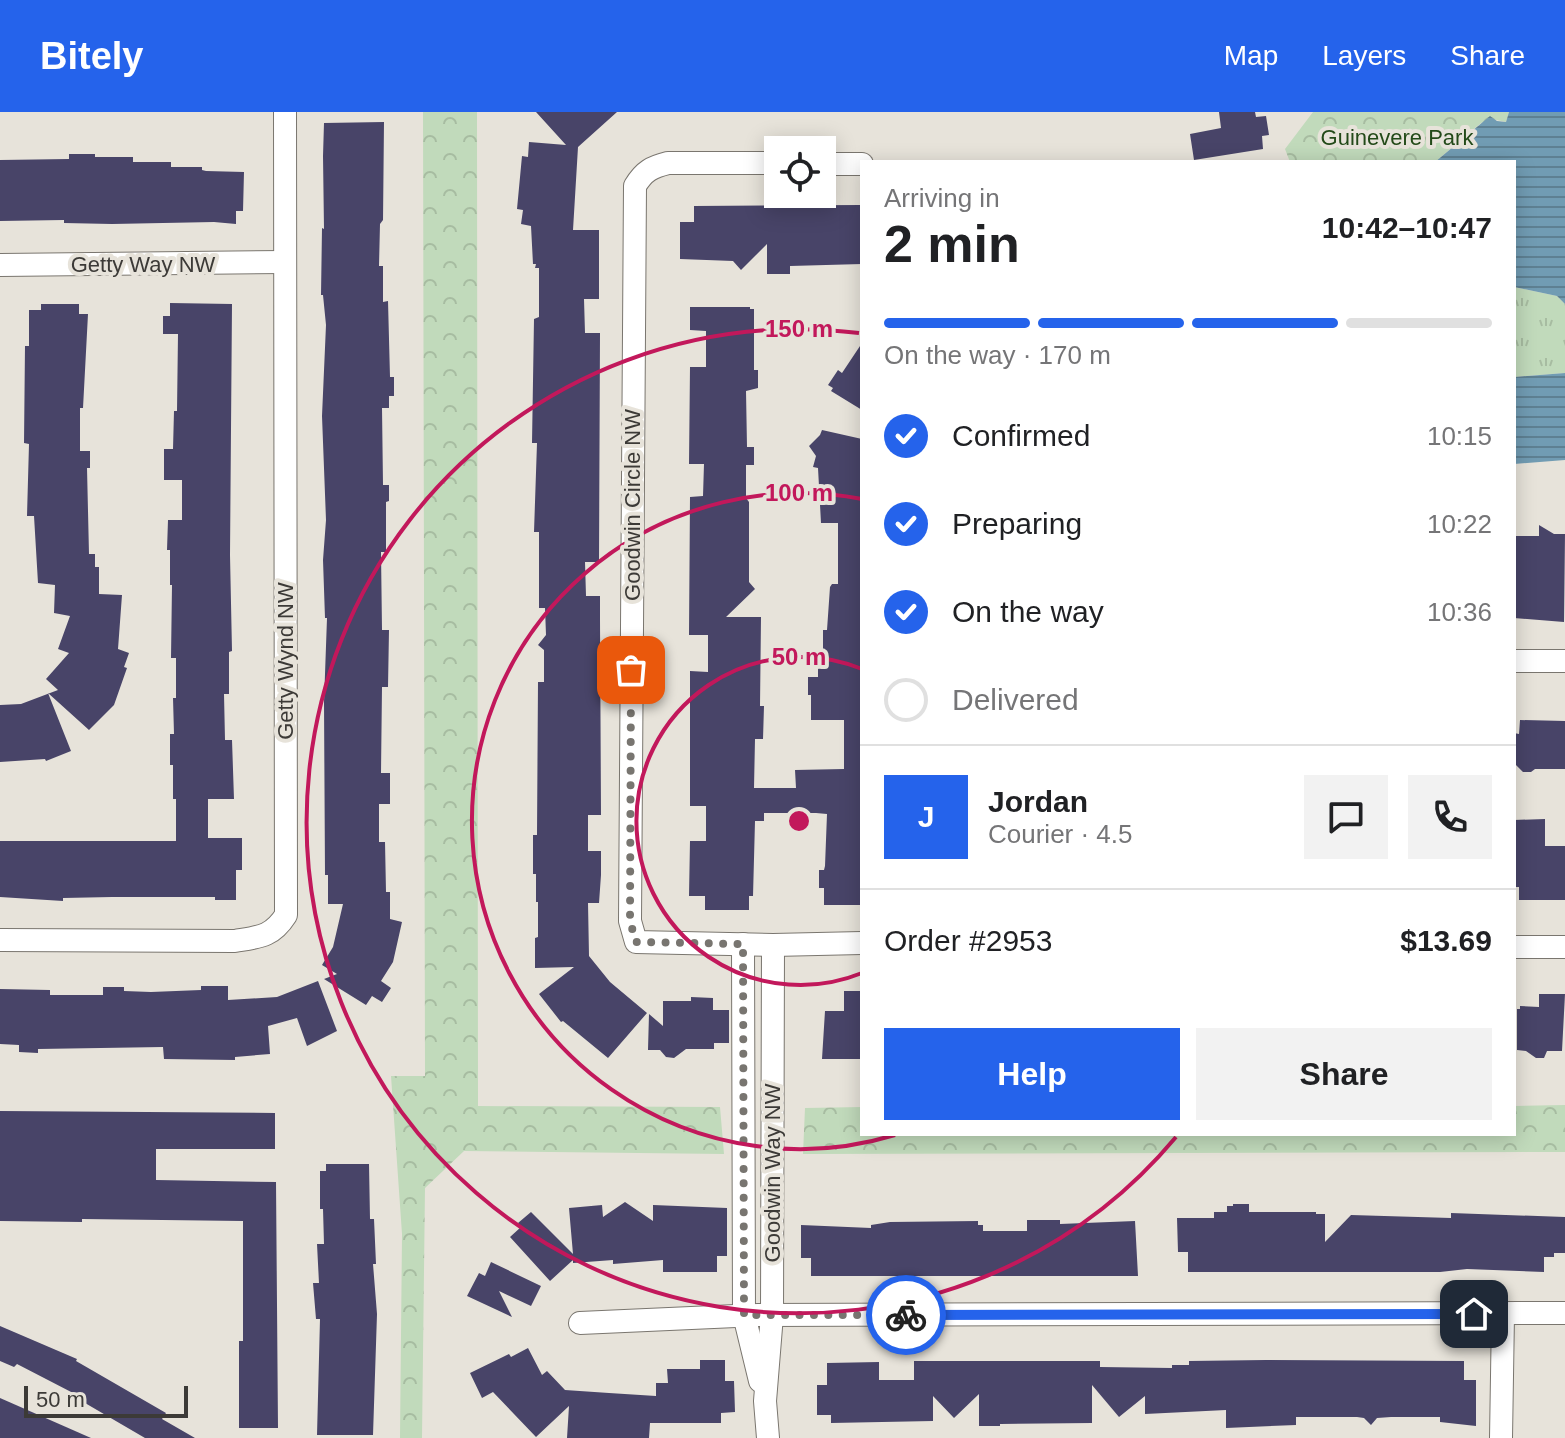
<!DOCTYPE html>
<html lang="en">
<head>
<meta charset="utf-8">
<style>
	:root { --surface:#fff; --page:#f2f2f2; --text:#202124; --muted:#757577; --line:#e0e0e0; --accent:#2563eb }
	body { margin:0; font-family:Helvetica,sans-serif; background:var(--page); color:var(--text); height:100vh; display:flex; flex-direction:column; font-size:30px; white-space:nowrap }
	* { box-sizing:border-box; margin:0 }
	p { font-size:26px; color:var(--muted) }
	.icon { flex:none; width:44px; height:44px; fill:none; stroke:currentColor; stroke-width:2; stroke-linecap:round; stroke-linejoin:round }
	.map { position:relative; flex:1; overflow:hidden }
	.details { position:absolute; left:860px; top:48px; width:656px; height:976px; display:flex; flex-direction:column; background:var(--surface); border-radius:0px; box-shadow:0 4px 20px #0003 }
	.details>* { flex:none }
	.tools { position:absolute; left:764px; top:24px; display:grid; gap:16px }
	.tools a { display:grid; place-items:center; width:72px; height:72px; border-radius:0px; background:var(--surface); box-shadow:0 4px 20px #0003; font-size:40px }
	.scale { position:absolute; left:24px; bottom:20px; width:164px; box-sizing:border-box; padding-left:8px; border:4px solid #3c3a37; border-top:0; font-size:22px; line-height:28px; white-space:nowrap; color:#3c3a37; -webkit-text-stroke:6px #e7e3da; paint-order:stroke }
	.pin { position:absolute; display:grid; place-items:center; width:68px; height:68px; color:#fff; margin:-34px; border-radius:16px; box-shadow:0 4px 12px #0006 }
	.courier { position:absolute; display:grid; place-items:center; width:80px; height:80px; margin:-40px; border:6px solid #2563eb; border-radius:50%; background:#fff; color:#222; box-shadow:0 2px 10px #0007 }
	.summary em { font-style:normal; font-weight:800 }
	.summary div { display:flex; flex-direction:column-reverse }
	.summary { display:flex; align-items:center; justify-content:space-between; height:136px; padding:0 24px }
	h1 { font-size:52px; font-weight:800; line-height:60px }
	.bar { display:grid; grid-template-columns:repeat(4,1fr); gap:12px 8px; align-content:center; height:96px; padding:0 24px }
	.bar i { height:10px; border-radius:6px; background:var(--line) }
	.bar .selected { background:var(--accent) }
	.bar p { grid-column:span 4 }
	.line { display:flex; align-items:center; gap:20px; padding:0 24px; border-top:2px solid var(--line) }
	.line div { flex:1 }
	.round { display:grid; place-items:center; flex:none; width:84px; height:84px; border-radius:0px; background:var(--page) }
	ol { padding:0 24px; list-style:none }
	li { display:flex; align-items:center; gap:24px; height:88px }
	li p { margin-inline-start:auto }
	li .icon { padding:8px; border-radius:50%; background:var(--accent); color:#fff; stroke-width:4 }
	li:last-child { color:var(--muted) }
	li i { width:44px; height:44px; border:4px solid var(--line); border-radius:50% }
	.button { display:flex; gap:16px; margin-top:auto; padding:16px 24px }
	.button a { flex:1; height:92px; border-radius:0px; background:var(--accent); color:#fff; font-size:32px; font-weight:800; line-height:92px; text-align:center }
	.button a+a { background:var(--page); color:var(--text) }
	header { display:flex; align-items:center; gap:48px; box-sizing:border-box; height:112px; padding:0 40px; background:var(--accent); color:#fff }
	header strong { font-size:38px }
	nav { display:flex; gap:44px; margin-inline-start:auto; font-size:28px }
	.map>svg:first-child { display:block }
	.grass { fill:url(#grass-tufts) }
	.park { fill:url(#park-crowns) }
	.water { fill:url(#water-rules) }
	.building { fill:#484468 }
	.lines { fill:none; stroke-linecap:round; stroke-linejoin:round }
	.minor-casing { stroke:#7a766f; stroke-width:24 }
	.minor { stroke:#fff; stroke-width:22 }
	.done { stroke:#787570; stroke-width:8; stroke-dasharray:0 14.4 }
	.route { stroke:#2563eb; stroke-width:10 }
	.ring { fill:none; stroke:#c2185b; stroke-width:4 }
	.labels { text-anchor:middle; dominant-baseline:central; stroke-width:8; stroke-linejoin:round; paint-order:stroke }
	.park-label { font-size:22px; fill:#234a19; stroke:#e7e3da }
	.street-label { font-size:22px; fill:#3c3a37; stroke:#e7e3da }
	.centre { fill:#c2185b; stroke:#e7e3da; stroke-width:4 }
	.ring-label { font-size:24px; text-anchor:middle; font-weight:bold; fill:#c2185b; stroke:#e7e3da; stroke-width:8; stroke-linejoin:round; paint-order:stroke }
</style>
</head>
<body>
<header>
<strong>Bitely</strong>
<nav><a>Map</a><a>Layers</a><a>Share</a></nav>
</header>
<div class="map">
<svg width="1565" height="1326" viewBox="0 0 1565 1326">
	<defs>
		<pattern id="grass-tufts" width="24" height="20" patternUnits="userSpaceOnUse" patternTransform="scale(2)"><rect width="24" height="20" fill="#c1dabb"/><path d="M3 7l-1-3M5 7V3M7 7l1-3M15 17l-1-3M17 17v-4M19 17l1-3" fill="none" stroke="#a7bca1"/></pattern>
		<pattern id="park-crowns" width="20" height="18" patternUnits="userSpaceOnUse" patternTransform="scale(2)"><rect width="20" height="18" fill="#c1dabb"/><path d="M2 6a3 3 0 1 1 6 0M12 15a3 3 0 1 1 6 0" fill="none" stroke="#a7bca1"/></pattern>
		<pattern id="water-rules" width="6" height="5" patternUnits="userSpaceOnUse" patternTransform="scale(2)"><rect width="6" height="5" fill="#719cb3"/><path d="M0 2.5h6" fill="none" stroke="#5e8092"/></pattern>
	</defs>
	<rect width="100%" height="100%" fill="#e7e3da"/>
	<path class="grass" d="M1514,175L1557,184L1565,192V261L1514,265Z"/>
	<g class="park">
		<path d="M423,0H477L478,994L720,995L724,1042L464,1039L425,1076L422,1326H400L402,1122L391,964H425Z"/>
		<path d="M1313,0H1509L1506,10L1492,7L1481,11L1435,50H1290L1285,37Z"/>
		<path d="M1565,993V1040L803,1042L805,996L862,995V1022H1514V994Z"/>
	</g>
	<g class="water">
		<path d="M1509,0H1565V192L1557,184L1514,175V50H1435L1490,4L1497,9L1506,10Z"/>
		<path d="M1565,261V348L1514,352V265Z"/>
	</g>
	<g class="building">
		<path d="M536,0H617L578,35L573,118H599V187H584L585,221H600L599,450H585L586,484H600V508L601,703H588V739H601V763L599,791H588L589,844L610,870L647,901L608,946L563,909L561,910L539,882L574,855L535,856V826L538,825V790H536V762H533V723H537L538,570H544V538L538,533L546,523L545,496H539V420H534L537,331H532L534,207L539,205V156H535L536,152H533L531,114L521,112L523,98L517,97L522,44L528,45L529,30L566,33Z"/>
		<path d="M1219,0H1255L1256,5L1266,4L1269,23L1262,24L1263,37L1194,48L1190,22L1221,16Z"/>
		<path d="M384,10L383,108L380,112L379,154H383V190L388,189L390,265H394V284H389V296H382L383,373H389V389L386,390V440H381L382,518H389L388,575H382L381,661H390V692H379V730H385L386,780H390V807L402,810L393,850L381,869L391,876L382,890L372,884L366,893L324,867L337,862L322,853L333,835L343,792H328V763H325L324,590L327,506H325L323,448L326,408L322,304L326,213L323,183H321L322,116L324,117L323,44L324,11Z"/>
		<path d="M69,42H95V45H133V50H171V55H202V58L206,59L244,60L243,99H236V112L214,110L112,112L64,111V108L0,109V48L69,47Z"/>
		<path d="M862,93V152L790,154V162H767V132L741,158L733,149L680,147V110H694V94Z"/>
		<path d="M170,191L232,192L230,443L232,539L229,540V582H224L225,628H232L234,687H208V726H242V758H236V788H215V785H112L63,786V789L0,785V729H176V687H173V653H170V622H174L173,586H176V546H171L172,473H170V438H167L168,408H182V368H164V337H173L174,299H177L178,222H163V204H170Z"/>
		<path d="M41,192H79V202H88L83,296H80V339H90V356H87L89,442H95V455H99V482L122,483L118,537L129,541L124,555L127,556L114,593L89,618L48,581L71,639L46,649L45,647L0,650V593L21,592L58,578L46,567L69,541L58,537L70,504L54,501L55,473L38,471L34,404H27L29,332L24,331L25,234H29V198H41Z"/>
		<path d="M690,195H750V197H754V258H758V276L746,279L747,335H754V353H746V386L749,390V470L755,477L726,505H761L760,594H764L763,627H755L754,676H796L795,658L844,657V608H811V583H808V565H818V537H823V518H827L830,475L832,472H838V411H821L818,356L813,355L816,344L809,334L820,323L822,318L862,327V793H824V776H819V758H824L825,754L827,702L816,701H764V709H755L753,784H749V798H705V784H689L690,729H706V694H690V559L708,560V523H689L690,385L703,384L704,352H689L690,255H706V219L690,218Z"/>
		<path d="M862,231V298L831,279L833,276L828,273L838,258L842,261Z"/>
		<path d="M1539,413L1554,422H1565L1564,510L1514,506V424H1539Z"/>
		<path d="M1520,608L1565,609V657H1535L1531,660H1523L1514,651V621L1519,622Z"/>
		<path d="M1545,707V734H1565V788H1519V775H1515L1514,708Z"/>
		<path d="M318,869L337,919L307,934L297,906L268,914L270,942L235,945V948L164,947L163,935L38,937V941L19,940V933L0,932V877L50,878V883H103V875H124V879L151,880L201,878V874H228V888L277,885Z"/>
		<path d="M844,879H862V947H822L825,899H844Z"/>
		<path d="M1539,882H1565L1562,939H1547L1544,946H1536L1526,939L1517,938V897H1520V894L1539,895Z"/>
		<path d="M691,885L713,886V898H729V931H714V937H686L674,946L666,945L660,938H648L649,902L663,914V889H691Z"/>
		<path d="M0,999L275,1001V1037H156V1068L276,1070L278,1316H239V1229H243V1109L82,1107V1110L0,1109Z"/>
		<path d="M326,1052H369L370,1107H374L376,1152H373L377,1202L373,1323H317L320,1207H316L313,1171H319L317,1132H324L323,1097H320V1059H326Z"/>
		<path d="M625,1090L653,1109V1093L727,1096V1144H717V1160H663V1148L613,1152V1148L573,1151V1148L550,1169L510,1125L521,1115L518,1111L531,1100L573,1142L569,1096L602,1093L603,1105Z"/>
		<path d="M1233,1092H1249V1100H1316V1102H1325V1130L1351,1103L1451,1106V1101L1565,1105V1141H1554V1145H1544V1160L1467,1157L1440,1160H1188V1140H1178L1177,1106H1214V1100H1227V1094H1233Z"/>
		<path d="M1027,1108H1060V1112L1135,1109L1138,1164H811V1146H801V1113L871,1116V1113L890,1110L978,1109V1113H983V1119H1027Z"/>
		<path d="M491,1150L541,1174L531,1194L499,1179L512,1205L467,1184L479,1161L485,1164Z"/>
		<path d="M0,1214L77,1247L76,1249L166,1301L162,1307L195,1326H145L73,1284L75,1282L17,1252L14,1255L0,1249Z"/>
		<path d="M528,1236L542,1263L547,1259L565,1278L609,1281L656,1284V1271H668L667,1257H700V1248H725V1269H734L735,1300L721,1301V1311H650L649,1326H567L569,1294L536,1325L493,1280L482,1286L470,1261L509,1242L511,1245Z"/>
		<path d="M1266,1248L1464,1249V1268H1476V1314L1440,1310V1305H1391L1377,1306L1371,1313L1364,1306L1357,1305H1296V1313L1226,1316V1298L1145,1302V1284L1119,1305L1092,1273V1311L1000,1312V1314H979V1282L954,1306L933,1284V1309L831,1311V1303H817V1273H827V1251L879,1250V1268H914V1249H1100V1255L1172,1256V1253H1189V1249Z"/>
		<path d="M0,1286L91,1326H0Z"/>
	</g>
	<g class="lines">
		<defs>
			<g id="minor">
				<path d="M778,51H668C652,55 644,59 635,74L630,809L636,830L773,833L862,831"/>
				<path d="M822,52H862"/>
				<path d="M0,153L285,150"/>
				<path d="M1514,549H1565"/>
				<path d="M0,828L235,829C259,825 272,825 286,803L285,0"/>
				<path d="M743,832L744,1203L760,1269"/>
				<path d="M1514,835H1565"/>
				<path d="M580,1211L758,1203L1565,1201"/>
				<path d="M768,1326L765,1289L772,1203L773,833"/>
				<path d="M1501,1326L1503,1202"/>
			</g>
		</defs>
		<use href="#minor" class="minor-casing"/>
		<use href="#minor" class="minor"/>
	</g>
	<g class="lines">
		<path class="done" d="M631,558L630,809L636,830L743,832L744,1203H906"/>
		<path class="route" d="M906,1203L1474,1202"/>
	</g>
	<g class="ring">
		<path d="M862 861A164 164 0 1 1 862 557"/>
		<path d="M895 1023A328 328 0 1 1 862 387"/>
		<path d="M1176 1025A492 492 0 1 1 859 221"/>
	</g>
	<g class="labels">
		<g class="park-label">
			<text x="1397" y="25">Guinevere Park</text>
		</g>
		<g class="street-label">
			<text x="143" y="152">Getty Way NW</text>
			<text transform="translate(632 393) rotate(-90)">Goodwin Circle NW</text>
			<text transform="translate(285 549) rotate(-90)">Getty Wynd NW</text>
			<text transform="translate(772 1061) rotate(-90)">Goodwin Way NW</text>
		</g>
	</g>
	<circle cx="799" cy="709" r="12" class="centre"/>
	<g class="ring-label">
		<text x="799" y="225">150 m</text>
		<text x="799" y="389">100 m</text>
		<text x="799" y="553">50 m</text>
	</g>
</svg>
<div class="tools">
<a><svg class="icon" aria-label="locate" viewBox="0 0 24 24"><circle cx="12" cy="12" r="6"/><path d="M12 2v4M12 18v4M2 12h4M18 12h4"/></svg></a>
</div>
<div class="scale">50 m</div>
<div class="pin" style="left:631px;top:558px;background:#ea580c"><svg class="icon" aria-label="bag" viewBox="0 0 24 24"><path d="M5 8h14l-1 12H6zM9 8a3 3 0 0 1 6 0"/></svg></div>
<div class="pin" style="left:1474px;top:1202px;background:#1f2937"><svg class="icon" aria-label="home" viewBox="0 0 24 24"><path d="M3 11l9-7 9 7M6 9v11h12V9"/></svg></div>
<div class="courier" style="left:906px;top:1203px"><svg class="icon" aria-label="bike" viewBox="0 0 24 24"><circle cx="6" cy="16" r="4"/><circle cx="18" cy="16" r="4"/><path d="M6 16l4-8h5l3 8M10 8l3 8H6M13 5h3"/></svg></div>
<section class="details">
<div class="summary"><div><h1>2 min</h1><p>Arriving in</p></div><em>10:42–10:47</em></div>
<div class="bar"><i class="selected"></i><i class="selected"></i><i class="selected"></i><i></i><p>On the way · 170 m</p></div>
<ol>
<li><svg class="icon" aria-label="check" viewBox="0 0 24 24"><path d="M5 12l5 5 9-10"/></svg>Confirmed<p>10:15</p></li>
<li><svg class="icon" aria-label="check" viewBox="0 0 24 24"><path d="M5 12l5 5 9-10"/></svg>Preparing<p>10:22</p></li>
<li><svg class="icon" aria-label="check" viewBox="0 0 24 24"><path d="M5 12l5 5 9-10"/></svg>On the way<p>10:36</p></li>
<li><i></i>Delivered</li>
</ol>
<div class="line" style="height:144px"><b class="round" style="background:var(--accent);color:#fff">J</b><div><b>Jordan</b><p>Courier · 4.5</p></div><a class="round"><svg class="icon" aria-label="chat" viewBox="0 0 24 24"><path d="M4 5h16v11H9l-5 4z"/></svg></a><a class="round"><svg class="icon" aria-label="phone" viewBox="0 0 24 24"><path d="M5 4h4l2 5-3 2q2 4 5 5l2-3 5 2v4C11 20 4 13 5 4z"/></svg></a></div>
<div class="line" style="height:104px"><div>Order #2953</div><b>$13.69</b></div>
<div class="button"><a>Help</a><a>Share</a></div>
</section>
</div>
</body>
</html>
